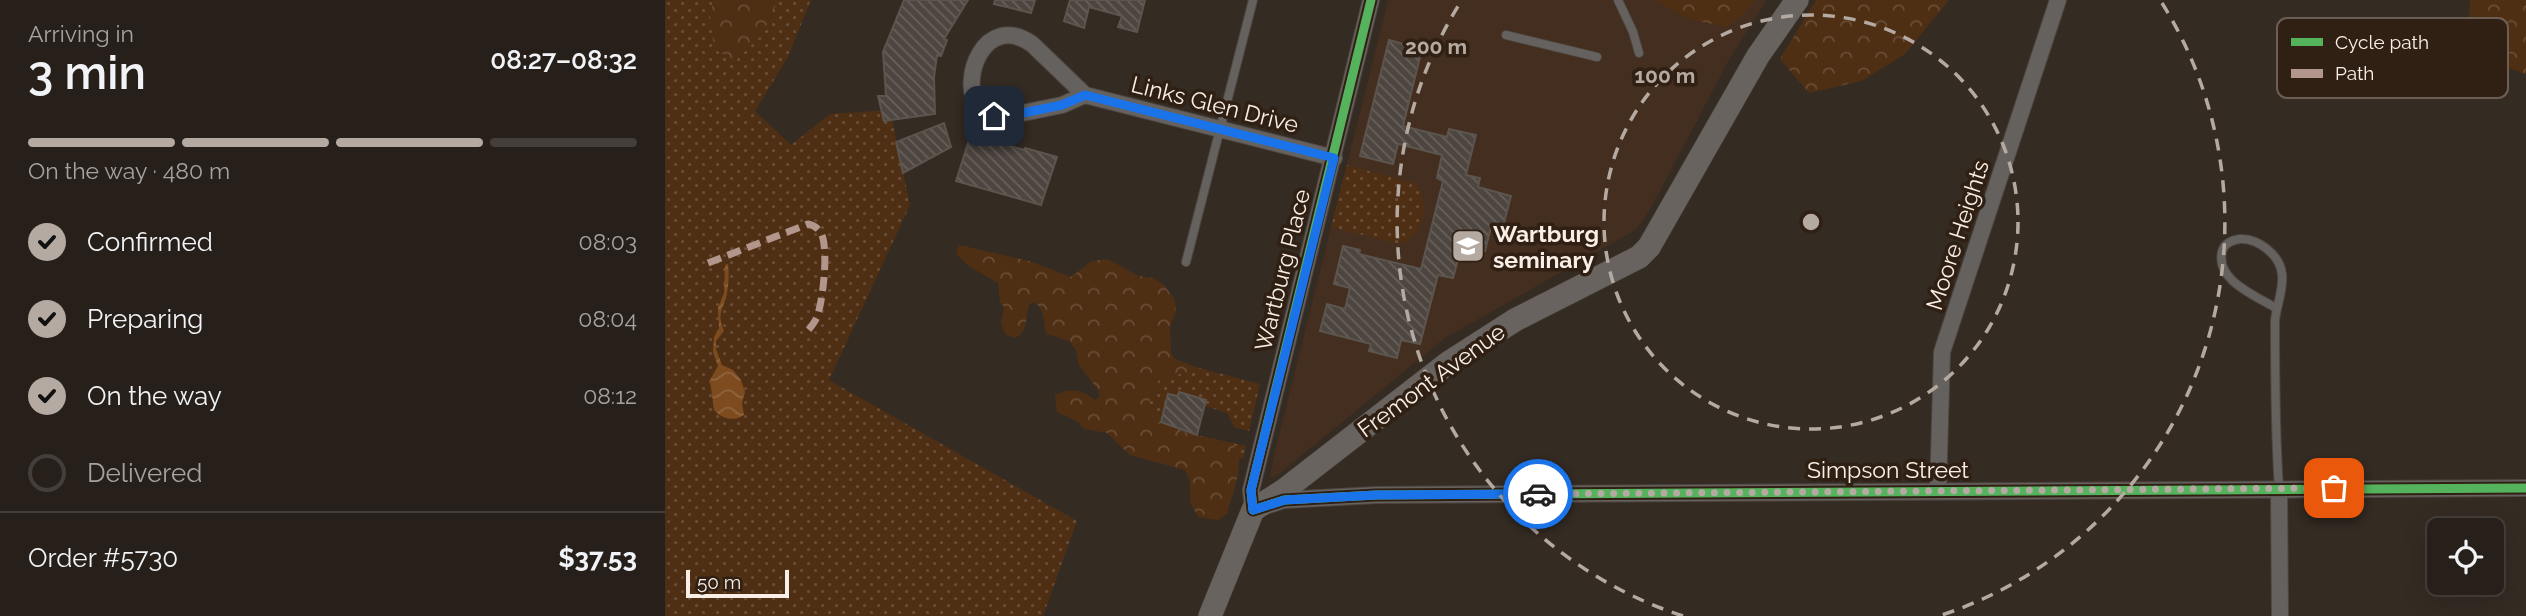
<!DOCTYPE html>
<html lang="en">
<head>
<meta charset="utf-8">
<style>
	:root { --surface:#27201a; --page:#332d27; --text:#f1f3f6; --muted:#a4a3a2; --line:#433e39; --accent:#b5aaa2 }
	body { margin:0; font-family:Raleway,sans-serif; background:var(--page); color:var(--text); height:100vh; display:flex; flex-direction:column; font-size:26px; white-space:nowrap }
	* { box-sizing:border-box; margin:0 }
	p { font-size:23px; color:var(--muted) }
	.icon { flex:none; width:38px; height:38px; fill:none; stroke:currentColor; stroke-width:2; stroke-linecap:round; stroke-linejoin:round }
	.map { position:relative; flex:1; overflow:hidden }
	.panel { display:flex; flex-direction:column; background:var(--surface); width:665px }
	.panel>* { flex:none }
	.fabs { position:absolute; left:1762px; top:518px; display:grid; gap:14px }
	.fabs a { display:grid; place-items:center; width:77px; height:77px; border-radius:10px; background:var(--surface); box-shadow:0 7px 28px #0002,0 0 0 2px var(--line); font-size:35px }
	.scale { position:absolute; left:21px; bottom:18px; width:103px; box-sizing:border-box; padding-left:7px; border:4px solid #faefe7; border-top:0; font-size:19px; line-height:24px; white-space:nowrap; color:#faefe7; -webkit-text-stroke:5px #302014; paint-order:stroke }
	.pin { position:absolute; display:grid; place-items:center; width:60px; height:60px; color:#fff; margin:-30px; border-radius:14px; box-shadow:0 4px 10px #0006 }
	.courier { position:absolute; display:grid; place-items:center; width:70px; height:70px; margin:-35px; border:5px solid #1a73e8; border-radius:50%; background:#fff; color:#222; box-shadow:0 2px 9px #0007 }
	.summary em { font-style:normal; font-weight:600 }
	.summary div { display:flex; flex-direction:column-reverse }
	.summary { display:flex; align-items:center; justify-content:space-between; height:119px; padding:0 28px }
	h1 { font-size:46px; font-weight:600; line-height:52px }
	.bar { display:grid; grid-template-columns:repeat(4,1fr); gap:10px 7px; align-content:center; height:84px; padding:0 28px }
	.bar i { height:9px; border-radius:5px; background:var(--line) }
	.bar .selected { background:var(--accent) }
	.bar p { grid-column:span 4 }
	.line { display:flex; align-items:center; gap:18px; padding:0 28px; border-top:2px solid var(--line) }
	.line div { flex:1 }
	ol { padding:0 28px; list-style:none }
	li { display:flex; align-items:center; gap:21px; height:77px }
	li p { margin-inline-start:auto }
	li .icon { padding:7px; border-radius:50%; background:var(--accent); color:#111; stroke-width:4 }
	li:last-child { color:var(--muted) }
	li i { width:38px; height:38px; border:4px solid var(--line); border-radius:50% }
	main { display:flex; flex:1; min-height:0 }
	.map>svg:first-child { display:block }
	.built { fill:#432e1f }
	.grass { fill:url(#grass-dots) }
	.forest { fill:url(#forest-crowns) }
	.water { fill:url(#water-waves) }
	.building { fill:url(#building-back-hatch); stroke:#5c554e; stroke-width:2 }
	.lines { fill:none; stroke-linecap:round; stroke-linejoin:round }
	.service-casing { stroke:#4e4640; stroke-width:10 }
	.minor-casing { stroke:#4e4640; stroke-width:18 }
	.secondary-casing { stroke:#4e4640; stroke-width:24 }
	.service { stroke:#65615e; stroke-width:8 }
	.minor { stroke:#65615e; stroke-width:16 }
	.secondary { stroke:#69635f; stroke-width:23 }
	.quiet { stroke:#b2968c; stroke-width:7; stroke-dasharray:14 7; stroke-linecap:butt }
	.cycleway-casing { stroke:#302014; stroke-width:13 }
	.cycleway { stroke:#56b35d; stroke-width:9 }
	.done { stroke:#b5aaa2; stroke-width:7; stroke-dasharray:0 12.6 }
	.route { stroke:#1a73e8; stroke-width:9 }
	.ring { fill:none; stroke:#b5aaa2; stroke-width:3.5; stroke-dasharray:12 9 }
	.labels { text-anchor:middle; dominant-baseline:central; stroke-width:7; stroke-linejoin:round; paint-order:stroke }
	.street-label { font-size:23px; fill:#faefe7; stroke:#302014 }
	.poi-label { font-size:23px; font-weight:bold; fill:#faefe7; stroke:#302014; text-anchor:start }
	.key { fill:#302014; stroke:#6d5e53; stroke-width:2 }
	.key-label { font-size:19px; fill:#faefe7 }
	.centre { fill:#b5aaa2; stroke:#302014; stroke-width:3.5 }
	.ring-label { font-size:21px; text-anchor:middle; font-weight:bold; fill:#b5aaa2; stroke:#302014; stroke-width:7; stroke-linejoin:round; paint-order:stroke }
</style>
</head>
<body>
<main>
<section class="panel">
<div class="summary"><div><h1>3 min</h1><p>Arriving in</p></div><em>08:27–08:32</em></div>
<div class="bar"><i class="selected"></i><i class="selected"></i><i class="selected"></i><i></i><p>On the way · 480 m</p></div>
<ol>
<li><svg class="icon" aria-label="check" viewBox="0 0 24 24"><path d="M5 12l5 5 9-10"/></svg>Confirmed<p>08:03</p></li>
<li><svg class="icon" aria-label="check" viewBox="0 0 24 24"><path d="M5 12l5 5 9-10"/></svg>Preparing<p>08:04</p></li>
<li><svg class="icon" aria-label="check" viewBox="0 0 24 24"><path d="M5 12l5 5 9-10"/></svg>On the way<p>08:12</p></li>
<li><i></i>Delivered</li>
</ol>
<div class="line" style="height:91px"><div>Order #5730</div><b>$37.53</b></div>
</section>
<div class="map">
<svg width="1861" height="616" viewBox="0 0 1861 616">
	<defs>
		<pattern id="grass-dots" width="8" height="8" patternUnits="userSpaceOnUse" patternTransform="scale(1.75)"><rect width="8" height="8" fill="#4f2f14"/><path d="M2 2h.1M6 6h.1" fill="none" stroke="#694d36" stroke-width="1.8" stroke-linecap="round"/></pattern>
		<pattern id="forest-crowns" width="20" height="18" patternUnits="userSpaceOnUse" patternTransform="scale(1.75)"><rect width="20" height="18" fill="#4f2f14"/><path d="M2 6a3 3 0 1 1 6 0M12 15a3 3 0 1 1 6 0" fill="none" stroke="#694d36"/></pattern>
		<pattern id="water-waves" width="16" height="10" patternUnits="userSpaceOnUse" patternTransform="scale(1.75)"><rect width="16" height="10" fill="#7d4b1e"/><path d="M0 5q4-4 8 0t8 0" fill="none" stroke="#90653f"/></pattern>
		<pattern id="building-back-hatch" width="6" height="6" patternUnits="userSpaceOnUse" patternTransform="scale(1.75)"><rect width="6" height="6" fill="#4d453f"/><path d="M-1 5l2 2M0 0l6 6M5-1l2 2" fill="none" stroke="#68605b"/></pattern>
	</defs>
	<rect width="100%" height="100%" fill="#342b23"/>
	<path class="built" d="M723,0H1102L1065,58L985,210L971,230L780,338L609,478L605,476L610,451Z"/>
	<g class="grass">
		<path d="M0,0H146L123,57L90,111L126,145L165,114L225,110L245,205L164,380L412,521L378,616H0Z"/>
		<path d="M682,165L752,184C765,205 759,236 734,244L666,227Z"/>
		<path d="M477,353L595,384L584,431L569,427L562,413L540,406L541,399L514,392L513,396L503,394L496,422L515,427V431L581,446L578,459L459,428Z"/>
	</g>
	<g class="forest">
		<path d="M49,0H113L97,35L70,61L49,49L45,16Z"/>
		<path d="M990,0H1089L1079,14L1062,27L1023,19Z"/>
		<path d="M1151,0H1284L1240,54L1197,81L1144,93L1115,59Z"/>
		<path d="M1805,0H1861V74L1818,59L1804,20Z"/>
		<path d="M294,245L364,261L406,277L427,261L442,259L474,276L488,278L499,285L510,300L511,311L505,327L506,352L509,358L530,367L520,373L496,378C482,393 479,415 499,427L568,445C583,458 566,497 562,514L553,520L533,517L525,502V482L520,470L465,455L442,433L419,429L413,422L392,412L390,395C405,388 418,390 430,400L434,397V391L414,365L411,350L408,346L404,341L382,334C377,321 382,312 369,302L364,305C360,317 364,333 349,338L340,334L336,322L339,307L335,302L333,283L304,266L291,254Z"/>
	</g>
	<path class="water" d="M63,264C64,273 64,284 62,293C59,310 51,311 59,331L51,341V349L57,365L68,370L76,380L80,392L77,403L79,415C69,422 57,419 49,410L45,380L53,366L48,352L49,337L54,328L53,308L59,293L60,265Z"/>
	<g class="building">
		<path d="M239,0H303L279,39L282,40L276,56L272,55L269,77L270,114L219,121L213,96H221L218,52Z"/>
		<path d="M330,0H370L366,13L329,4Z"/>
		<path d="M405,0H480L472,32L453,27L457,16L424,7L419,28L399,21Z"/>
		<path d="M724,40L757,49L738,126L782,137L784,129L811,135L801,175L815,178L813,187L846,196L837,230L826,227L820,251L797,245L788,278L773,275L755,344L736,340L732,358L704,351L706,344L655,331L662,304L680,309L685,288L669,284L678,246L695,250L694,254L756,269L778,181L772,178L777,155L733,144L728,164L695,156Z"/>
		<path d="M279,123L286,147L238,173L231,142Z"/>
		<path d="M306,134L359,150L360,148L392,157L376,205L291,181Z"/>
		<path d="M514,392L541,400L532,435L496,422L503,394L513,396Z"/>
	</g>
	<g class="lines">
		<defs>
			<g id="service">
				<path d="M953,0L968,32L974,53"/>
				<path d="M841,35L932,57"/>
				<path d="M521,262L588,0"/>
				<path d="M1611,308C1591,296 1547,279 1558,249C1561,242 1568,240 1575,239C1593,238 1615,255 1617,274C1619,290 1611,306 1610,321C1610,377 1610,433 1614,488"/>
			</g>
			<g id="minor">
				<path d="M706,0L586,490L588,510L619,500L711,495L1861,488"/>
				<path d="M420,95L367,44C319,11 294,81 313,106C319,114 329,116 338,117L397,105L420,95L669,158"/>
				<path d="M1614,488L1615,616"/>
				<path d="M1273,491L1277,352L1393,0"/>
			</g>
			<path id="secondary" d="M545,616L588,510L618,491L783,363L850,320L974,257L984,247L1093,56L1132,0"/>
		</defs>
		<use href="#service" class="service-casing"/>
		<use href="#minor" class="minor-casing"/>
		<use href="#secondary" class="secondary-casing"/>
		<use href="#service" class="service"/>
		<use href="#minor" class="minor"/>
		<use href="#secondary" class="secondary"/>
		<path class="quiet" d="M43,263L143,224C148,225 153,228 156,233C164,248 158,301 152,317C149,324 144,329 139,335"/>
		<defs>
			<path id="cycleway" d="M706,0L586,490L588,510L619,500L711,495L1861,488"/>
		</defs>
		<use href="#cycleway" class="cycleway-casing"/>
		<use href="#cycleway" class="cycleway"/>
	</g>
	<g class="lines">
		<path class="done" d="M873,494L1669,488"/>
		<path class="route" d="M329,116L338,117L397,105L420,95L669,158L586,490L588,510L620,500L711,495L873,494"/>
	</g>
	<g class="ring">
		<circle cx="1146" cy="222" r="207"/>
		<path d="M1018 616A414 414 0 0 1 795 3M1497 3A414 414 0 0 1 1274 616"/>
	</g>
	<defs>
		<symbol id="university-square" viewBox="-11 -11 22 22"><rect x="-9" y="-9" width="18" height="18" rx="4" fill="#b5aaa2" stroke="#302014"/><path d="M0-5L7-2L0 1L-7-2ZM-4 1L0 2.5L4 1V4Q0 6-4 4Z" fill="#fff"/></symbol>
	</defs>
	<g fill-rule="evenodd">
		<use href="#university-square" x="784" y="227" width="38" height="38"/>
	</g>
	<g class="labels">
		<g class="street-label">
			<text transform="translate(550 104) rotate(14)">Links Glen Drive</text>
			<text transform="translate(1292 235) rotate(-72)">Moore Heights</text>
			<text transform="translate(617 270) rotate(-76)">Wartburg Place</text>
			<text transform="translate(766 380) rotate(-36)">Fremont Avenue</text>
			<text x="1223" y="469">Simpson Street</text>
		</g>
		<g class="poi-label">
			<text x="828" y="233">Wartburg<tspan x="828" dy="26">seminary</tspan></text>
		</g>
	</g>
	<rect x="1612" y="18" width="231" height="80" rx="10" class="key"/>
	<rect x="1626" y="38" width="32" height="8" fill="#56b35d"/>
	<rect x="1626" y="69" width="32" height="9" fill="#b2968c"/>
	<g class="key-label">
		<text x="1670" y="49">Cycle path</text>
		<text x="1670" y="80">Path</text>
	</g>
	<circle cx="1146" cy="222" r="10" class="centre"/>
	<g class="ring-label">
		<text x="771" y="54">200 m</text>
		<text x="1000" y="83">100 m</text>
	</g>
</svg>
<div class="fabs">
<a><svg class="icon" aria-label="locate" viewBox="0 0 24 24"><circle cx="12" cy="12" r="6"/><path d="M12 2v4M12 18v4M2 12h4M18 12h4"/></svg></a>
</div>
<div class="scale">50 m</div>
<div class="pin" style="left:1669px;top:488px;background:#ea580c"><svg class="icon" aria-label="bag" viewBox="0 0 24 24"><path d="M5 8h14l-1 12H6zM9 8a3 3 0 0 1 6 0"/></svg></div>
<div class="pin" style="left:329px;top:116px;background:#1f2937"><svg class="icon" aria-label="home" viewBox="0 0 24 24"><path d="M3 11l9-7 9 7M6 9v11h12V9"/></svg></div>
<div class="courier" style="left:873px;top:494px"><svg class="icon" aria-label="car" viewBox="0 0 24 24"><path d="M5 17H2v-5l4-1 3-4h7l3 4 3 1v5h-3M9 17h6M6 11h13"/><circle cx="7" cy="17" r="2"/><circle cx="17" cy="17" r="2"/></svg></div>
</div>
</main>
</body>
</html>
